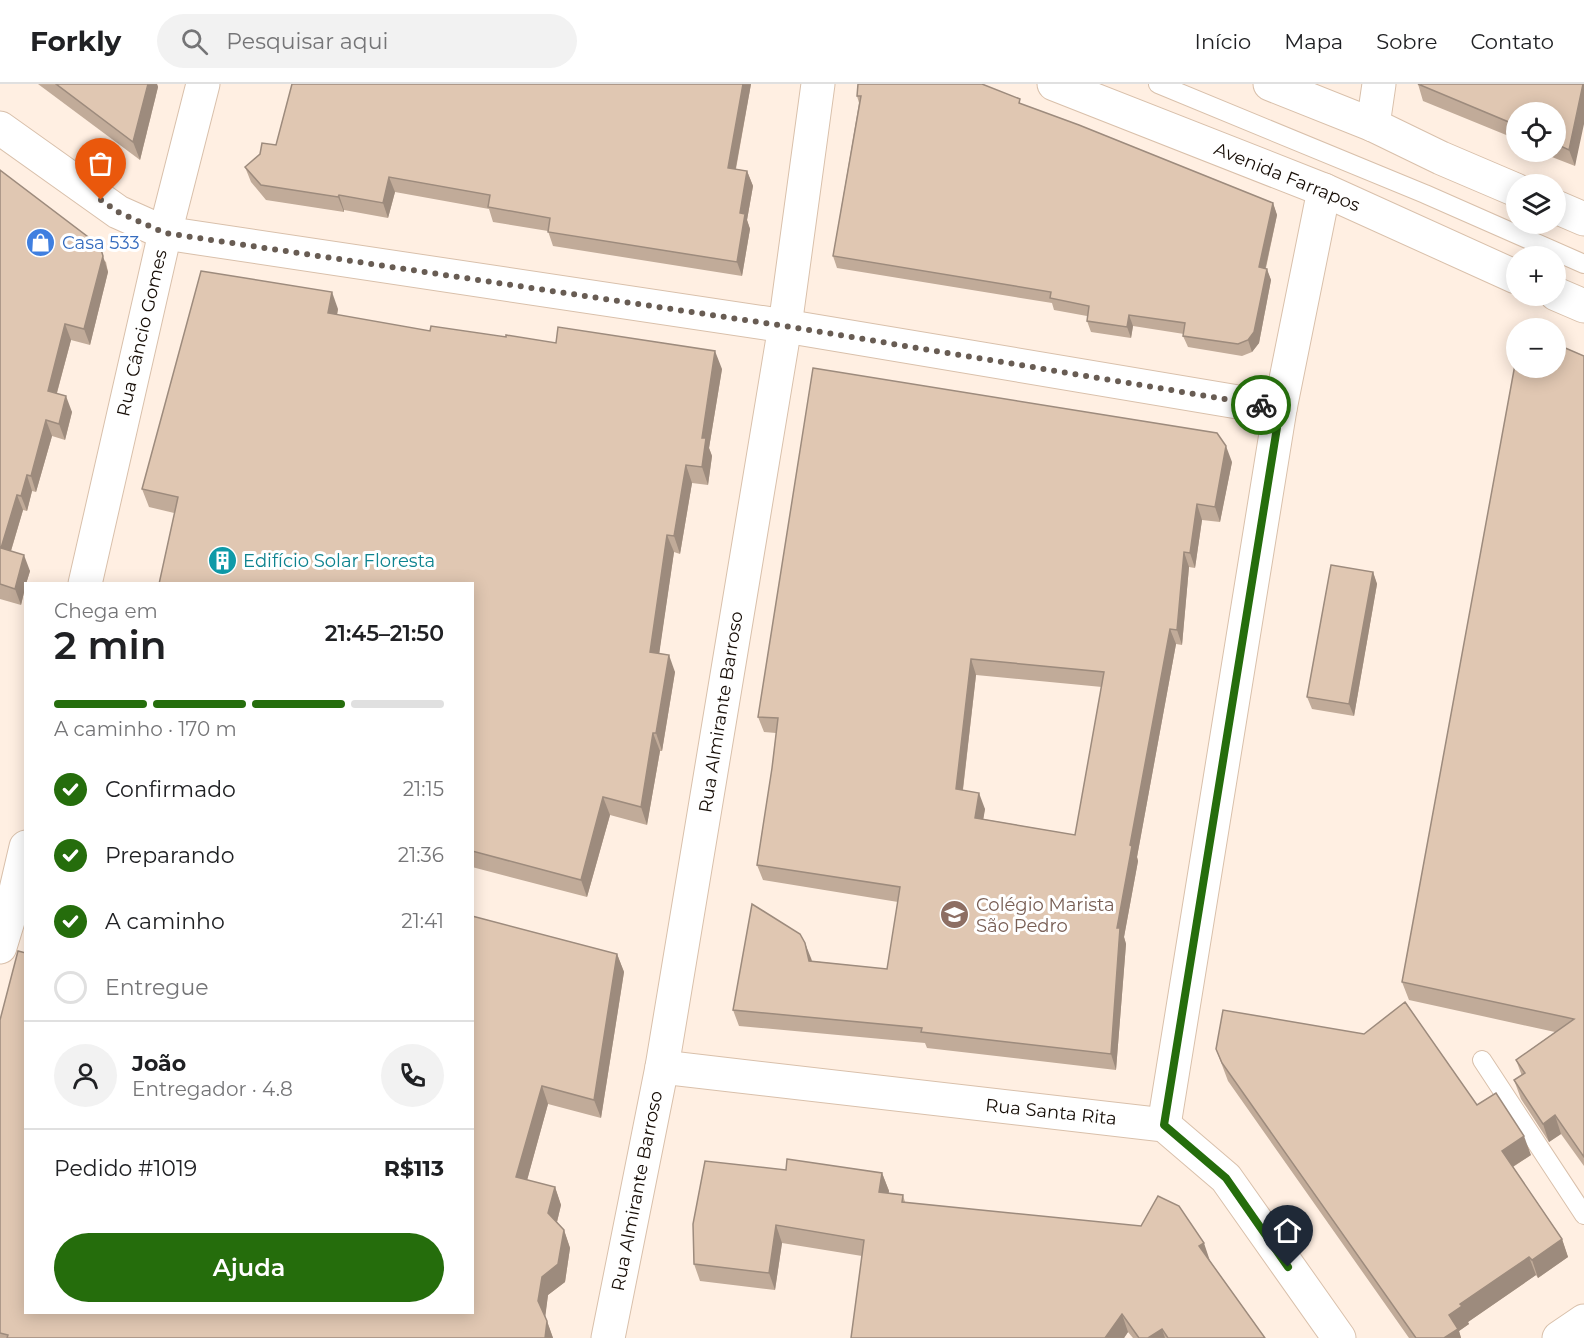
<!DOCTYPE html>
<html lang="pt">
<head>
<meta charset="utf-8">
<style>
	:root { --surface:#fff; --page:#f2f2f2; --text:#202124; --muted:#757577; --line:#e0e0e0; --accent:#256d0c }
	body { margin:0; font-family:Montserrat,sans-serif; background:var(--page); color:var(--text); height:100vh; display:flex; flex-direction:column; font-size:22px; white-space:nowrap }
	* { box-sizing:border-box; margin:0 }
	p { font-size:20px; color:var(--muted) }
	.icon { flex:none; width:33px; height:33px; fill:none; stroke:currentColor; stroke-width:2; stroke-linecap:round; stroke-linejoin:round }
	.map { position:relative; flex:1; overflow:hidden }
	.panel { position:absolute; left:24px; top:498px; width:450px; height:732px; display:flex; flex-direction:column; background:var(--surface); border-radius:0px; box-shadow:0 3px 15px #0003 }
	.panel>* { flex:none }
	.fabs { position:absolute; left:1506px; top:18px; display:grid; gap:12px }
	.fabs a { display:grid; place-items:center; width:60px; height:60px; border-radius:50%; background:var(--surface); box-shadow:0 3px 15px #0003; font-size:30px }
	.pin { position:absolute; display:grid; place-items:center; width:51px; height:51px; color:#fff; margin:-62px -26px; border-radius:50% 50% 50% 0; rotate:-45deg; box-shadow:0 0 6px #0007 }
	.pin .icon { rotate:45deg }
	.courier { position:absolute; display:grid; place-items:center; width:60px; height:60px; margin:-30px; border:4px solid #256d0c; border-radius:50%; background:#fff; color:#222; box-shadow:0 2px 8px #0007 }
	.headline em { font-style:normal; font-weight:600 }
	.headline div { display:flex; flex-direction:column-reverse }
	.headline { display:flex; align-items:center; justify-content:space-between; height:102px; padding:0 30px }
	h1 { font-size:39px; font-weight:600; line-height:45px }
	.bar { display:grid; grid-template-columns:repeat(4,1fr); gap:9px 6px; align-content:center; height:72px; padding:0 30px }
	.bar i { height:8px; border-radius:4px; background:var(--line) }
	.bar .on { background:var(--accent) }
	.bar p { grid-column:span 4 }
	.line { display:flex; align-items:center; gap:15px; padding:0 30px; border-top:2px solid var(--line) }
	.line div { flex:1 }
	.round { display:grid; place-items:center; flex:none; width:63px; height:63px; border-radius:32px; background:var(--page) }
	ol { padding:0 30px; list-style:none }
	li { display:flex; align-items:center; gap:18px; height:66px }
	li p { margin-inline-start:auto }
	li .icon { padding:6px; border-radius:50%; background:var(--accent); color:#fff; stroke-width:4 }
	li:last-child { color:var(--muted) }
	li i { width:33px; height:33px; border:3px solid var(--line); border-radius:50% }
	.button { display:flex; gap:12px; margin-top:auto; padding:12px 30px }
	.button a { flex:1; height:69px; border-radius:36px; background:var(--accent); color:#fff; font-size:24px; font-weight:600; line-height:69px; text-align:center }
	header { display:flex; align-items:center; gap:36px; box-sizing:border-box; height:84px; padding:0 30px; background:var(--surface); border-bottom:2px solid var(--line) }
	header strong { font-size:28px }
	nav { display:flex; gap:33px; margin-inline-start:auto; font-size:21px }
	.search { width:420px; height:54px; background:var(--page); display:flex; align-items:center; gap:15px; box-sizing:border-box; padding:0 21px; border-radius:33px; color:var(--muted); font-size:22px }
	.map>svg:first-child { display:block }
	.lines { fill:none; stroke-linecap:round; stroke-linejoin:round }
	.lane-casing { stroke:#d9c0ab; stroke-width:20 }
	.street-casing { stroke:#d9c0ab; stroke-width:35 }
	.secondary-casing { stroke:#d9c0ab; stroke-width:35 }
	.lane { stroke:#fff; stroke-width:18 }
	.street { stroke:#fff; stroke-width:33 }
	.secondary { stroke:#fff; stroke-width:33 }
	.wall { fill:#c1ab99; fill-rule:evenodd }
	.shaded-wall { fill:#9d8b7d }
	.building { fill:#e0c7b2; stroke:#9d8b7d; stroke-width:1.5; fill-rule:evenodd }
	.done { stroke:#685c53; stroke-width:6; stroke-dasharray:0 10.8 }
	.route { stroke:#256d0c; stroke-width:8 }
	.labels { text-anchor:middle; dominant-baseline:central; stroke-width:6; stroke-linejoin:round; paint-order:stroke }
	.street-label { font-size:18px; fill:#160d06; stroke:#fff }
	.shop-label { font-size:18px; fill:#366cbe; stroke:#fff; text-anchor:start }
	.culture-label { font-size:18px; fill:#0d838f; stroke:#fff; text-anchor:start }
	.education-label { font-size:18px; fill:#785e54; stroke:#fff; text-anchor:start }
</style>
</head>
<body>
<header>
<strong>Forkly</strong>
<div class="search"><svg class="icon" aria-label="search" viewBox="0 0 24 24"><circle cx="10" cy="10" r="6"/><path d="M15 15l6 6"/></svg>Pesquisar aqui</div>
<nav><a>Início</a><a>Mapa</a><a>Sobre</a><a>Contato</a></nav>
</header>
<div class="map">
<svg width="1584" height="1254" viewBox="0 0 1584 1254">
	<rect width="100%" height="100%" fill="#ffefe2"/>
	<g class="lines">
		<defs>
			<g id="lane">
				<path d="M1158,0L1425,110L1584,180"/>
				<path d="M1482,976L1584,1131"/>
			</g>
			<g id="street">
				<path d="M1373,41L1379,0"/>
				<path d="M0,44L118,128L165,149L785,242L1280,325"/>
				<path d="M662,983L1164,1041L1226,1094L1339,1254"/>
				<path d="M1164,1041L1280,325L1324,106"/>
				<path d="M608,1254L662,983L785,242L818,0"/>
			</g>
			<g id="secondary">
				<path d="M1054,0L1324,106L1516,193"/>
				<path d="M1270,0L1373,41L1441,74L1516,106"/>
				<path d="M1556,123L1584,135"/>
				<path d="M1556,210L1584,222"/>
				<path d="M85,500L165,149L203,0"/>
				<path d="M0,863L11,827L26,763"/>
				<path d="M1559,1254L1584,1237"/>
			</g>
		</defs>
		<use href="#lane" class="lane-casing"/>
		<use href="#street" class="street-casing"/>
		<use href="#secondary" class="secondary-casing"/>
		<use href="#lane" class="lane"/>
		<use href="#street" class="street"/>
		<use href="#secondary" class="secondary"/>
	</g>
	<g class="wall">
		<path d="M38,0H157L158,3L140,76Z"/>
		<path d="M292,0H751L736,85L747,87L753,102L747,136L750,145L742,192L553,162L548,147L493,138L489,125L395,108L388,134L344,126V128L266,116L251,98L245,83L276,61Z"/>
		<path d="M1418,0H1584L1575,82L1539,68H1556V28H1516V55L1423,17Z"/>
		<path d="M857,12L1021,20L1273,119L1277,131L1266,184L1271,196L1259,259L1252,268L1242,272L1188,263L1183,252L1184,250L1133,242L1131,254L1091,248L1087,237V232L1054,226L1052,219L837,184L833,172L859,19Z"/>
		<path d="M0,86L106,178L108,188L90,261L71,256L57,309L72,328L65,356L52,352L36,408L32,407L27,427L23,426L11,467L30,487L26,500L21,521L0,515Z"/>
		<path d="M338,225L337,231L430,247L722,285L709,364L712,372L708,401L692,399L680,470L674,468L659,569L675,588L662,667H660L647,741L610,731L587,813L472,783V500L149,423L142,405Z"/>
		<path d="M1584,272V1082L1561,1050L1549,1058L1521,1015L1514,996L1522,992L1516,976L1555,948L1409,916L1402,898Z"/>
		<path d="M1232,378L1220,438L1202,436L1195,484L1189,483L1182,561L1176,560L1137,773L1138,777L1124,853L1126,860L1116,986L927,964L925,959L739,942L733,926L811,874L812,877L887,885L898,818L763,796L757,781L772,684L776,649L764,648L758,633ZM976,591L1102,603L1075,751L983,735L985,725L963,706Z"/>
		<path d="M1373,488L1377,500L1354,632L1312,625L1307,613Z"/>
		<path d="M472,832L617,870L624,888L601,1034L548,1020L527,1096L555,1103L561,1121L557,1138L564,1146L570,1164L565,1198L548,1211L545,1232L553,1254H0V936L26,1228H472Z"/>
		<path d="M1216,965L1477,1021L1531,1071L1513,1083L1562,1155L1568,1173L1538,1194L1536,1191L1468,1238L1469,1240L1459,1247L1461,1254H1409L1228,997Z"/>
		<path d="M786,1086L882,1089L889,1107L888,1109L903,1111L905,1118L1210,1177L1265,1254H1133L1128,1248L1124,1254H851L862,1172L782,1159L775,1206L700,1197L694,1180Z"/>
	</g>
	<g class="shaded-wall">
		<path d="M148,0H157L158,3L140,76L133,58Z"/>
		<path d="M743,0H751L733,99L728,84Z"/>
		<path d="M1583,0H1584V40L1575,82L1569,66Z"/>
		<path d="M747,87L753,102L747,136L750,145L742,192L737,178L740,129Z"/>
		<path d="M389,93L395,108L388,134L383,119Z"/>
		<path d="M339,111L344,126V128L338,113Z"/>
		<path d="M1273,119L1277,131L1263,195L1259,183Z"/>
		<path d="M100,162L108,188L90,261L84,245Z"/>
		<path d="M1267,185L1271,196L1259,259L1252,268L1248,256Z"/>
		<path d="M332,208L338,225L334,247L328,229Z"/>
		<path d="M1129,231L1133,242L1131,254L1127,243Z"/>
		<path d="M65,240L71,256L53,323L48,307Z"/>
		<path d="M715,267L722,285L709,364L712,372L708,401L702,383V354Z"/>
		<path d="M66,312L72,328L65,356L59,340Z"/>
		<path d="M46,336L52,352L36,408L31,392Z"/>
		<path d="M1226,362L1232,378L1220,438L1215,423Z"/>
		<path d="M686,381L692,399L680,470L674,452Z"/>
		<path d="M27,391L32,407L27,427L21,412Z"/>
		<path d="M17,411L23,426L7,480L1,464Z"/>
		<path d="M1197,420L1202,436L1195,484L1190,469Z"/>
		<path d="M667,451L674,468L657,585L650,568Z"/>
		<path d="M1184,468L1189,483L1182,561L1177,546Z"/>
		<path d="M24,471L30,487L26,500L21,521L15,505Z"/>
		<path d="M1373,488L1377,500L1354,632L1349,620Z"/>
		<path d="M1170,545L1176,560L1137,773L1138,777L1124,853L1126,860L1116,986L1111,970L1117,844L1130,761Z"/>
		<path d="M669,571L675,588L662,667L656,649Z"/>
		<path d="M971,575L976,591L961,721L956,705Z"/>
		<path d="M653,649L660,667L647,741L641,723Z"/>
		<path d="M979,709L985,725L981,749L975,734Z"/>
		<path d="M603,713L610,731L587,813L581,796Z"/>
		<path d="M805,859L811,874L815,893L809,877Z"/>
		<path d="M617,870L624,888L601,1034L594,1016Z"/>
		<path d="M542,1002L548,1020L523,1111L516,1093Z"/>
		<path d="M1555,1031L1561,1050L1549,1058L1543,1040Z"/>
		<path d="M1524,1052L1531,1071L1509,1085L1502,1067Z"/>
		<path d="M882,1089L889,1107L886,1126L879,1108Z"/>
		<path d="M555,1103L561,1121L555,1146L548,1129Z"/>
		<path d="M776,1141L782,1159L775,1206L769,1189Z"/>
		<path d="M564,1146L570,1164L565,1198L548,1211L545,1235L538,1217L542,1193Z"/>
		<path d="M1562,1155L1568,1173L1538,1194L1532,1176Z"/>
		<path d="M1204,1159L1210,1177L1199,1162Z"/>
		<path d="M1529,1173L1536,1191L1468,1238L1469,1240L1459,1247L1461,1254H1444L1449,1231L1460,1220Z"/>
		<path d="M1122,1230L1128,1248L1124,1254H1105Z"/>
		<path d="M547,1237L553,1254H545Z"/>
		<path d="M1162,1245L1165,1254H1148Z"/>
	</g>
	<g class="building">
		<path d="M56,0H148L133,58Z"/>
		<path d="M292,0H743L728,84L747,87L740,129L745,130L737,178L548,148L550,134L488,123L490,111L389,93L383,119L339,111L338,113L261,101L245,83L260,70L262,59L276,61Z"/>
		<path d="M858,0H982L1020,15L1019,19L1079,41L1273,119L1259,183L1267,185L1254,248L1248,256L1238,260L1183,252L1185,239L1129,231L1127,243L1087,237L1089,222L1050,214L1051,208L833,172L861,12H857Z"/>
		<path d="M1418,0H1583L1569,66L1556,60V28H1516V41Z"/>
		<path d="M0,86L100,162L103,172L84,245L65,240L48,307L66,312L59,340L46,336L31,392L27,391L21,412L17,411L1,464L24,471L15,505L0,500Z"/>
		<path d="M201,187L332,208L328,229L430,247L431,242L506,253V251L556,259L558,243L715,267L702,354H706L702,383L686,381L674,452L667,451L650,568L669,571L656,649H653L641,723L603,713L581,796L472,767V500H159L178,413L142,405Z"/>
		<path d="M1556,260L1584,272V1073L1555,1031L1543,1040L1514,996L1525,989L1516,976L1574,935L1402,898L1516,275V284H1556Z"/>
		<path d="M813,284L1217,349L1226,362L1215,423L1197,420L1190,469L1184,468L1177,546L1170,545L1130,761L1132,762L1117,844H1120L1111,970L921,948L922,944L733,926L752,820L800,850L805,859L809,877L887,885L900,803L757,781L772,684L778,634L758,633ZM971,575L1104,588L1075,751L975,734L979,709L956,705Z"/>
		<path d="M1331,481L1373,488L1349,620L1307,613Z"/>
		<path d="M472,832L617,870L594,1016L542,1002L516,1093L555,1103L548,1129L564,1146L558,1180L542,1193L538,1217L547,1237L545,1254H7L8,1251L0,1249V936L18,867L26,869V1228H472Z"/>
		<path d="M1405,918L1477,1021L1496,1009L1524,1052L1502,1067L1562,1155L1532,1176L1529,1173L1460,1220L1462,1222L1449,1231L1458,1245L1444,1254H1416L1222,979L1216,965L1223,926L1364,950Z"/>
		<path d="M787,1075L882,1089L879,1108L903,1111L902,1118L1141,1142L1158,1112L1179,1122L1204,1159L1199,1162L1265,1254H1168L1162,1245L1148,1254H1139L1122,1230L1105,1254H851L864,1156L776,1141L769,1189L694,1180L693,1140L705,1077L786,1086Z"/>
	</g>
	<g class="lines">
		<path class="done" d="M101,116L118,128L165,149L785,242L1261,321"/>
		<path class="route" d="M1261,321L1280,325L1164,1041L1226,1094L1288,1183"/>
	</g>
	<defs>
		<symbol id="shop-disc" viewBox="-11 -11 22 22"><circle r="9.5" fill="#3f7fe0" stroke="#fff"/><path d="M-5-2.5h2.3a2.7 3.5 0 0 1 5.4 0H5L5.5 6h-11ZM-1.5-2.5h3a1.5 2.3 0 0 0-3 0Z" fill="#fff"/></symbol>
		<symbol id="building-disc" viewBox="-11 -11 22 22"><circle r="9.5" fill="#0f9aa8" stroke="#fff"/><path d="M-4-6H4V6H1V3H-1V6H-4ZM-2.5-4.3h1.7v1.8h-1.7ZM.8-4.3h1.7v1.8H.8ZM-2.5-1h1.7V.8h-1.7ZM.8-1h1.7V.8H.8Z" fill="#fff"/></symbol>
		<symbol id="school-disc" viewBox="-11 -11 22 22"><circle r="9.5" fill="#8d6e63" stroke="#fff"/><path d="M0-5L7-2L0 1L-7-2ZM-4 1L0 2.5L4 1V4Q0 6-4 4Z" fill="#fff"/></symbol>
	</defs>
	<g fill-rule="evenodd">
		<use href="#shop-disc" x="24" y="142" width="33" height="33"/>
		<use href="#building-disc" x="206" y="460" width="33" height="33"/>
		<use href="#school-disc" x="938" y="814" width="33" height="33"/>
	</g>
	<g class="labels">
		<g class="street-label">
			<text transform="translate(1287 93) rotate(22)">Avenida Farrapos</text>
			<text transform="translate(142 249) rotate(-77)">Rua Câncio Gomes</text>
			<text transform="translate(721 628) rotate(-81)">Rua Almirante Barroso</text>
			<text transform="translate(1051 1028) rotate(6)">Rua Santa Rita</text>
			<text transform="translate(637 1107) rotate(-79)">Rua Almirante Barroso</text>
		</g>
		<g class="shop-label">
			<text x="62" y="159">Casa 533</text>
		</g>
		<g class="culture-label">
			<text x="243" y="477">Edifício Solar Floresta</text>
		</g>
		<g class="education-label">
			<text x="976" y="821">Colégio Marista<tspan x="976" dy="21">São Pedro</tspan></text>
		</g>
	</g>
</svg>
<div class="fabs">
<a><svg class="icon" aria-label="locate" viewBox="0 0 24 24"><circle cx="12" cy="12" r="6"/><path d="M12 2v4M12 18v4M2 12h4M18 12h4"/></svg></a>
<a><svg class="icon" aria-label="layers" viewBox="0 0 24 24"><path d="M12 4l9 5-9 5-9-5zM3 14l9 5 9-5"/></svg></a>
<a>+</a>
<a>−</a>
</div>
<div class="pin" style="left:101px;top:116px;background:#ea580c"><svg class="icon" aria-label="bag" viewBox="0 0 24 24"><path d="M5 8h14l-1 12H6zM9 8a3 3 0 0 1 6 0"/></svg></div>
<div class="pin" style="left:1288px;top:1183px;background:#1f2937"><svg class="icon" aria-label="home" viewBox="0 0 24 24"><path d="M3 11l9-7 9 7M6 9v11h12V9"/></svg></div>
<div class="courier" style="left:1261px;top:321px"><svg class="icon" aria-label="bike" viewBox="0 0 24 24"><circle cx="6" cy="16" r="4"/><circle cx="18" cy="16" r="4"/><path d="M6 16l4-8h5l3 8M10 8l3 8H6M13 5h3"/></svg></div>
<section class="panel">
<div class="headline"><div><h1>2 min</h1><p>Chega em</p></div><em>21:45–21:50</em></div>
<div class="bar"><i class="on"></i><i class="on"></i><i class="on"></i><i></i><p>A caminho · 170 m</p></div>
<ol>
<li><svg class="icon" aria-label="check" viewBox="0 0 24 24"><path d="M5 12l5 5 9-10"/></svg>Confirmado<p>21:15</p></li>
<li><svg class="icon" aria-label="check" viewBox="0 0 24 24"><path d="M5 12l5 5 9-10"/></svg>Preparando<p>21:36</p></li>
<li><svg class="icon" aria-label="check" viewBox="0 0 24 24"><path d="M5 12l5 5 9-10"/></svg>A caminho<p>21:41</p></li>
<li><i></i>Entregue</li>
</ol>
<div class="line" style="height:108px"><a class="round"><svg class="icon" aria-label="person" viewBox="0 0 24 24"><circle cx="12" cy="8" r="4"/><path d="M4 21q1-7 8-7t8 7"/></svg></a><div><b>João</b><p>Entregador · 4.8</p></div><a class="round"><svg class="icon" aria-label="phone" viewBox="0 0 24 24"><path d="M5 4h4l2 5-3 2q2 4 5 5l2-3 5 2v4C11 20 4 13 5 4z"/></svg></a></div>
<div class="line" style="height:78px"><div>Pedido #1019</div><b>R$113</b></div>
<div class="button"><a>Ajuda</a></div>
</section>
</div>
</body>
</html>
